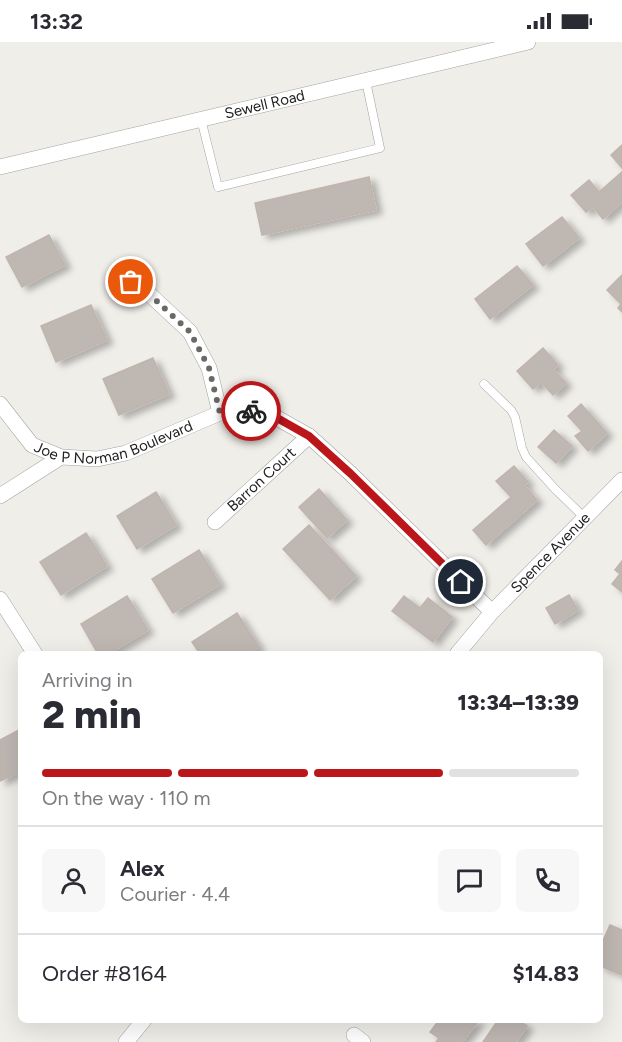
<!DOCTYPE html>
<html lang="en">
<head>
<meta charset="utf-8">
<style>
	:root { --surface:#fff; --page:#f7f7f7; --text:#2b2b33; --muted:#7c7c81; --line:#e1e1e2; --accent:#bb171b }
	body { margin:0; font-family:Figtree,sans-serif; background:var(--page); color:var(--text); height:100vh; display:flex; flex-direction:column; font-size:22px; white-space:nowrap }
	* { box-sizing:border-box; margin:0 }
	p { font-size:20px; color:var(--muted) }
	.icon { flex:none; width:33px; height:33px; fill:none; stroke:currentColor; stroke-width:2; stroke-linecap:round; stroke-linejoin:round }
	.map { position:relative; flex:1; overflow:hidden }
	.side { position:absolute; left:18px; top:609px; width:585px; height:372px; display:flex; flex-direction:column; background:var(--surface); border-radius:9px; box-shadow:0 6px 24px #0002 }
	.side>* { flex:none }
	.pin { position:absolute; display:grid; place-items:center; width:51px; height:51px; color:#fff; margin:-26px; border:3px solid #fff; border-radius:50%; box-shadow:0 2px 6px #0007 }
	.courier { position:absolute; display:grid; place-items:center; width:60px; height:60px; margin:-30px; border:4px solid #bb171b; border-radius:50%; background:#fff; color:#222; box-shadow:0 2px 8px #0007 }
	.headline em { font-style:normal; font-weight:800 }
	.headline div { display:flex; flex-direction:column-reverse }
	.headline { display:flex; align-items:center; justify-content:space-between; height:102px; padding:0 24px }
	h1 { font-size:39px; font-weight:800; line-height:45px }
	.bar { display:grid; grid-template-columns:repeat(4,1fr); gap:9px 6px; align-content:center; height:72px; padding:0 24px }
	.bar i { height:8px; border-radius:4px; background:var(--line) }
	.bar .active { background:var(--accent) }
	.bar p { grid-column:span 4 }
	.line { display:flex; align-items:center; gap:15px; padding:0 24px; border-top:2px solid var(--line) }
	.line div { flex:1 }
	.round { display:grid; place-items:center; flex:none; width:63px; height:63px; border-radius:9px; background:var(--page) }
	.status { display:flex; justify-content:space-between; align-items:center; height:42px; padding:0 30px; background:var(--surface); direction:ltr }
	.status svg { height:16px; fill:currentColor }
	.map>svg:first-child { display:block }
	.building { fill:#beb7b2; stroke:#c1b5ad; stroke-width:1.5; filter:url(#shadow) }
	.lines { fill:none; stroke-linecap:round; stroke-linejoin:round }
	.service-casing { stroke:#a2a2a2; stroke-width:9 }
	.minor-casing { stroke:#a2a2a2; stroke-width:16 }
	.service { stroke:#fff; stroke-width:8 }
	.minor { stroke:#fff; stroke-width:15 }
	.done { stroke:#696967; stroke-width:6; stroke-dasharray:0 10.8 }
	.route { stroke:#bb171b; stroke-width:8 }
	.labels { text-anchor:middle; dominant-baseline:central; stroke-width:4.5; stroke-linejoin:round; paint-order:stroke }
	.street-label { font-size:15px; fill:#212121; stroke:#fff }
</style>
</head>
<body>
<div class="status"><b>13:32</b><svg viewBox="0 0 49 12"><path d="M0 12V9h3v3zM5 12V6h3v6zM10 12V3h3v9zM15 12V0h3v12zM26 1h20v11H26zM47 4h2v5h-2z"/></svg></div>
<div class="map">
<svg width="622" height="1000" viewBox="0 0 622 1000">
	<defs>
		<filter id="shadow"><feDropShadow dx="6" dy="4" stdDeviation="3" flood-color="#0004"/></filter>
	</defs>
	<rect width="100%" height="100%" fill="#f0eee9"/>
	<g class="building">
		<path d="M622,103V126L611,113Z"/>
		<path d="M622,130V160L603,177L593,165L586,170L571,153L589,138L599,150Z"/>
		<path d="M369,135L376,168L262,193L255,161Z"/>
		<path d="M562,175L579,196L543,224L526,202Z"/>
		<path d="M49,193L65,223L22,245L6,215Z"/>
		<path d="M517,224L533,243L490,277L475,257Z"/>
		<path d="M622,233V270L618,266L621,262L607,248Z"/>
		<path d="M91,263L107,298L56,320L41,284Z"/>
		<path d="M543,306L558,323L553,327L566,341L553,353L541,340L533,347L517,329Z"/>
		<path d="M153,316L169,352L119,373L103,337Z"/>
		<path d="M581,362L607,391L588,409L575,394L582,389L568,374Z"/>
		<path d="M554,388L572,404L556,421L538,405Z"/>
		<path d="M514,424L528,440L524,443L537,458L486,503L473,488L511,455L496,439Z"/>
		<path d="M319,447L347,478L327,496L299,465Z"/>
		<path d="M156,450L176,483L137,507L117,474Z"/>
		<path d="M309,483L356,534L330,558L283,507Z"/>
		<path d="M86,491L107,524L61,553L40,520Z"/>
		<path d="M199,508L220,542L173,571L152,537Z"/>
		<path d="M622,519V550L612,542L620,532L615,528Z"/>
		<path d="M569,553L578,568L555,582L546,566Z"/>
		<path d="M127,554L148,588L108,612H98L81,582Z"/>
		<path d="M404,554L420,566L428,556L452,575L433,600L392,569Z"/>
		<path d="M237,571L259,605L247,612H200L192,600Z"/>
		<path d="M21,687V729L0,739V698Z"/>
		<path d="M610,883L622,888V933L600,924V900L602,901Z"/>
		<path d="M439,978H479L462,1000H436L439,996L430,990Z"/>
		<path d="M498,978H518L527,984L516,1000H483Z"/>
	</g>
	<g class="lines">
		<defs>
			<g id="service">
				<path d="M201,77L218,145L380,106L366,39"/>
				<path d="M484,342L511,368L515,375L522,406L526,415L555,447L585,476"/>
			</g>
			<g id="minor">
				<path id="s1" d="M0,125L528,0"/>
				<path d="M115,232L146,249L190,290L209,326L220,371"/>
				<path id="s2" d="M0,362L32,403L61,415L97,417L126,411L220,371L248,368L270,372L309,394L351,432L492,570"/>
				<path d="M0,454L61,415"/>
				<path id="s3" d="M215,480L309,394"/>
				<path d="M0,557L35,612"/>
				<path id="s4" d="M457,612L492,570L622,438"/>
				<path d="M354,993L363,1000"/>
				<path d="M126,1000L144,978"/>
			</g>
		</defs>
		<use href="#service" class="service-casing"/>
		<use href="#minor" class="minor-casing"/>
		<use href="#service" class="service"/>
		<use href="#minor" class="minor"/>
	</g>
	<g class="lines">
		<path class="done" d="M131,240L146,249L190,290L209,326L220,371L251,369"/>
		<path class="route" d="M251,369L270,372L309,394L351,432L461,540"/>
	</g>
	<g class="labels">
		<g class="street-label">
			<text stroke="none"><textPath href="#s1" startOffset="272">Sewell Road</textPath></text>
			<text stroke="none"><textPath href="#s2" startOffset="138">Joe P Norman Boulevard</textPath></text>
			<text stroke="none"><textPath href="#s3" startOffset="63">Barron Court</textPath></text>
			<text stroke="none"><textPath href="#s4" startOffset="138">Spence Avenue</textPath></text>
		</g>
	</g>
</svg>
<div class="pin" style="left:131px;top:240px;background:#ea580c"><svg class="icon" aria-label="bag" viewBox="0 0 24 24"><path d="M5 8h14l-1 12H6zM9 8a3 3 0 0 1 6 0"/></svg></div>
<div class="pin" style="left:461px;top:540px;background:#1f2937"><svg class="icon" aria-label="home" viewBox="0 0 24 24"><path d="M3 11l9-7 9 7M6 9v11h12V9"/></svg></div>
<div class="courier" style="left:251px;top:369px"><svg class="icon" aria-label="bike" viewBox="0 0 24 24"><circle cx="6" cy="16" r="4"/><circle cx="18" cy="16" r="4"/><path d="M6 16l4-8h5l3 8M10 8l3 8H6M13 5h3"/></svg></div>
<section class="side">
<div class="headline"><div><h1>2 min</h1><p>Arriving in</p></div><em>13:34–13:39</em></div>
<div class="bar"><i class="active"></i><i class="active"></i><i class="active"></i><i></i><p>On the way · 110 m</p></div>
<div class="line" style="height:108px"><a class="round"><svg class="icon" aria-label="person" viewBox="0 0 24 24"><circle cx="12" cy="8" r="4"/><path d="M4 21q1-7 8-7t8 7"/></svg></a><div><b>Alex</b><p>Courier · 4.4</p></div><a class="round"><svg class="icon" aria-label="chat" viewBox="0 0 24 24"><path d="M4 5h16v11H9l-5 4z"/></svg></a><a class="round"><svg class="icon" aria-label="phone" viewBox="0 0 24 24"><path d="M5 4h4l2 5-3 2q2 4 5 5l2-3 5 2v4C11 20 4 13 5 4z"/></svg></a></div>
<div class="line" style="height:78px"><div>Order #8164</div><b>$14.83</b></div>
</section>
</div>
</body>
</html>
